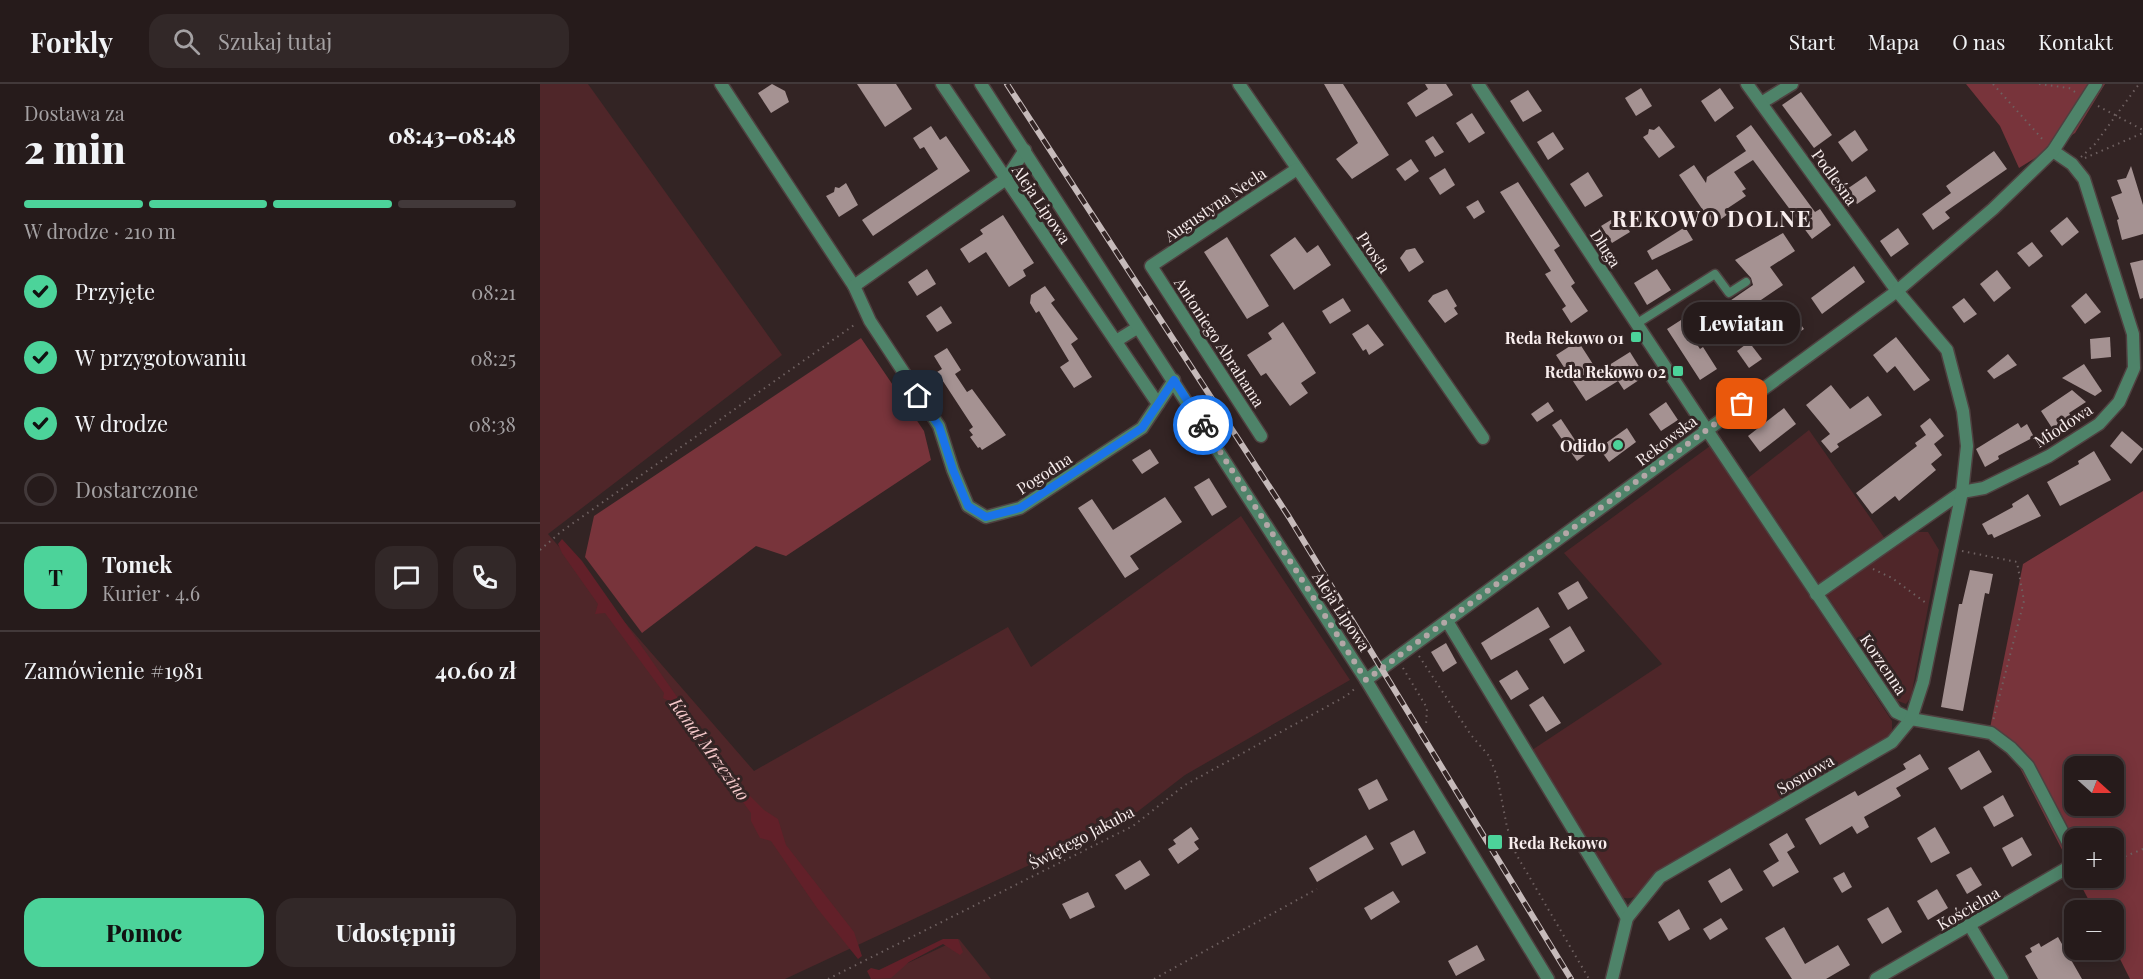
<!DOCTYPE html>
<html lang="pl">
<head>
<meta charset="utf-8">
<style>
	:root { --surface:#261b1b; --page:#322828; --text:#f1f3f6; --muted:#a4a1a3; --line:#42393a; --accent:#4cd39a }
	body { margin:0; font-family:"Playfair Display",serif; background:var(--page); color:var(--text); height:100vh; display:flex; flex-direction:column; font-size:22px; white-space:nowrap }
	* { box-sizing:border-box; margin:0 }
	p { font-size:20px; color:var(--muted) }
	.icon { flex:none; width:33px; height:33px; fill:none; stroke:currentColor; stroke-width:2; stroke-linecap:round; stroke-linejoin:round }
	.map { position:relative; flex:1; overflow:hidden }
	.drawer { display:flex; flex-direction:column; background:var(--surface); width:540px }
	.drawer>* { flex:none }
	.needle { width:39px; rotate:111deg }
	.buttons { position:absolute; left:1524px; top:672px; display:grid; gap:12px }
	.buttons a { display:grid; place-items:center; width:60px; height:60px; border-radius:12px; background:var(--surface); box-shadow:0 3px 15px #0003,0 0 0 2px var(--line); font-size:30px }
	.pin { position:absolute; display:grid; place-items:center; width:51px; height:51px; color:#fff; margin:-26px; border-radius:12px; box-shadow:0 3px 9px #0006 }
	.courier { position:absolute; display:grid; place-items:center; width:60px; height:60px; margin:-30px; border:4px solid #1a73e8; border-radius:50%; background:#fff; color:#222; box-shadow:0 2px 8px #0007 }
	.bubble { position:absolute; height:42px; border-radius:18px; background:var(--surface); box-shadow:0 3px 15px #0003,0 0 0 2px var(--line); font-size:20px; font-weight:800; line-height:42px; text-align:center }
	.head em { font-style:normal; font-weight:800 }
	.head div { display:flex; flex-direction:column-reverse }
	.head { display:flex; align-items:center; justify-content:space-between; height:102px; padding:0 24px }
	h1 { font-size:39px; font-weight:800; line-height:45px }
	.bar { display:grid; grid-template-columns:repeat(4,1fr); gap:9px 6px; align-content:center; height:72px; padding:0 24px }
	.bar i { height:8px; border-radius:4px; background:var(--line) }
	.bar .active { background:var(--accent) }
	.bar p { grid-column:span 4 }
	.line { display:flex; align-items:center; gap:15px; padding:0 24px; border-top:2px solid var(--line) }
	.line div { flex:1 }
	.round { display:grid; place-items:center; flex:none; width:63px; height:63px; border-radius:18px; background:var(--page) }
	ol { padding:0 24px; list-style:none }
	li { display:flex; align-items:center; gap:18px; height:66px }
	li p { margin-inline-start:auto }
	li .icon { padding:6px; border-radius:50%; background:var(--accent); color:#111; stroke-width:4 }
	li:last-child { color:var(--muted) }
	li i { width:33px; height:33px; border:3px solid var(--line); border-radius:50% }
	.primary-button { display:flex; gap:12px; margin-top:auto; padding:12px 24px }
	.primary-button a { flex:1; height:69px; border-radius:18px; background:var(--accent); color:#111; font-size:24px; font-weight:800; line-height:69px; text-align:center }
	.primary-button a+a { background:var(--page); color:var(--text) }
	header { display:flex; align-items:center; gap:36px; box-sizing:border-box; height:84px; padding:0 30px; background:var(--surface); border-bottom:2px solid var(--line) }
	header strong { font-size:28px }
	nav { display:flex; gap:33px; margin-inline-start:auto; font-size:21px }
	.search { width:420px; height:54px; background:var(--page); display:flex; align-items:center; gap:15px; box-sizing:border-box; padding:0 21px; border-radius:18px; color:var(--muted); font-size:22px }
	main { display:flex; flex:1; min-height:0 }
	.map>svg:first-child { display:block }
	.green { fill:#4f2629 }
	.forest { fill:#78343b; fill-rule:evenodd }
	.water { fill:#622029 }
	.building { fill:#a59292 }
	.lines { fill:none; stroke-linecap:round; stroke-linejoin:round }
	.service-casing { stroke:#4f4040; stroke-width:11 }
	.minor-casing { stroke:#4f4040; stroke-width:15 }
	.tertiary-casing { stroke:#4f4040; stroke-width:15 }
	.path { stroke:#6f6161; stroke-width:2; stroke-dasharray:1.5 4.5; stroke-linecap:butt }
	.service { stroke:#4e8369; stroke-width:8 }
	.minor { stroke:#4e8369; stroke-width:12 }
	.tertiary { stroke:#4e8369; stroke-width:12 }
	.rail-casing { stroke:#c6baba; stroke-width:6 }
	.rail { stroke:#332424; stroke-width:4; stroke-dasharray:11; stroke-linecap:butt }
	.done { stroke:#b3a7a7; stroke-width:6; stroke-dasharray:0 10.8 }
	.route { stroke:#1a73e8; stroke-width:8 }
	.poi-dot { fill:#4cd39a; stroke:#332424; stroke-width:2 }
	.labels { text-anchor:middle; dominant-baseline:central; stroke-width:6; stroke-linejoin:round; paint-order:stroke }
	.street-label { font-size:16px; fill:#f8eded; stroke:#332424 }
	.poi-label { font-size:16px; font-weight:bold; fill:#f8eded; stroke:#332424; text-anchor:end }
	.water-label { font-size:18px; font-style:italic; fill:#f6c9cb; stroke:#332424 }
	.district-label { font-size:22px; font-weight:bold; letter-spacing:1.5px; fill:#f8eded; stroke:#332424 }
</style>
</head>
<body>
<header>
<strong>Forkly</strong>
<div class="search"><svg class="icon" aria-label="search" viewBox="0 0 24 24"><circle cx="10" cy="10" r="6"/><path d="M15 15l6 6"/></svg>Szukaj tutaj</div>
<nav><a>Start</a><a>Mapa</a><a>O nas</a><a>Kontakt</a></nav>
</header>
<main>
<section class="drawer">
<div class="head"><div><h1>2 min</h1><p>Dostawa za</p></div><em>08:43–08:48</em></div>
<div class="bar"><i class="active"></i><i class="active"></i><i class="active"></i><i></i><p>W drodze · 210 m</p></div>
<ol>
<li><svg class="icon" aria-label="check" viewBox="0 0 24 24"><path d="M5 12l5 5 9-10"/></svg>Przyjęte<p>08:21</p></li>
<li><svg class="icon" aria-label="check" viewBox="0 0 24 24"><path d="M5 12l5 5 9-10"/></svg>W przygotowaniu<p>08:25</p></li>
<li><svg class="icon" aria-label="check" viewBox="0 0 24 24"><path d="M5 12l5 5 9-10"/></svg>W drodze<p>08:38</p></li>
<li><i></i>Dostarczone</li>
</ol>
<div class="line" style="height:108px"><b class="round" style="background:var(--accent);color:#111">T</b><div><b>Tomek</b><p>Kurier · 4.6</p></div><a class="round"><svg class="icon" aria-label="chat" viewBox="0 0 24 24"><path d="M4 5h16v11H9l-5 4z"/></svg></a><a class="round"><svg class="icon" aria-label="phone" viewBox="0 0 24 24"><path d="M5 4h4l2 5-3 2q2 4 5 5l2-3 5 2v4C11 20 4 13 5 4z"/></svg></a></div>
<div class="line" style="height:78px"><div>Zamówienie #1981</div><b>40.60 zł</b></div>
<div class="primary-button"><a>Pomoc</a><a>Udostępnij</a></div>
</section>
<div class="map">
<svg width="1603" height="895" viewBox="0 0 1603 895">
	<rect width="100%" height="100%" fill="#332424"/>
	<g class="green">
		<path d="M0,0H48L242,271L8,450L214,687L468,543L491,583L701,432L810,596L645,691L588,735L245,895H0Z"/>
		<path d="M1269,346L1350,462L1368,448H1388L1399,466L1371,613L1366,620L1358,617L1208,394Z"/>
		<path d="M1170,362L1352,637V646L1348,652L1117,791C1105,805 1097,820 1077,812L992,666L1122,580L1024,469Z"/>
		<path d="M419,855L451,895H334Z"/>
	</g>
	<g class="forest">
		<path d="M1426,0H1565L1535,49L1479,84L1460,42Z"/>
		<path d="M321,254L384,347L391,376L246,472L216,462L102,549L45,473L54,432Z"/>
		<path d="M1603,407V895H1590L1574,863V826H1554L1537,794H1574V754H1534V789L1480,684L1449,649L1483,480ZM1534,682H1574V722H1534Z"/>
	</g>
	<g class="water">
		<path d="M22,455L42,477L198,700L224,726L238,735L246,761L314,848L322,872L318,875L277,824L231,757L220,754L211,737V729L129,617L123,614L124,609L65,529L55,530L58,520L22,469L18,460Z"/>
		<path d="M403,855H418L423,868L420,871L403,860L369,878L351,894L331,895L327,887L331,884L339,886Z"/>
	</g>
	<g class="building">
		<path d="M232,0L245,7L249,18L231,29L218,9Z"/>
		<path d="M317,0H356L372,25L345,43Z"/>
		<path d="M784,0H803L849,71L812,95L796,75L818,59Z"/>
		<path d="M885,0H906L913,11L876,33L867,19L888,5Z"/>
		<path d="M1101,4L1112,22L1096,32L1085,14Z"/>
		<path d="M1180,4L1194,24L1175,38L1161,17Z"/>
		<path d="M988,6L1002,27L983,38L970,17Z"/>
		<path d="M1261,8L1292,51L1274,64L1242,21Z"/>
		<path d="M932,29L945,49L929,59L916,39Z"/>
		<path d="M1211,41L1275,128L1280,125L1291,141L1272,155L1213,76L1194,88L1206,105L1202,107L1206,112L1185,126L1188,130L1173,141L1139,91L1154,81L1166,99L1167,93L1206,67L1196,52Z"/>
		<path d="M391,42L400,56L406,52L430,87L333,152L322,136L398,85L384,63L380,65L373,54Z"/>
		<path d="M1119,42L1135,63L1119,74L1103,53L1108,50L1109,45L1114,46Z"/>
		<path d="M1315,46L1328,66L1312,78L1298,58Z"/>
		<path d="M1013,48L1024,65L1008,76L997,58Z"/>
		<path d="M893,52L904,68L895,73L885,57Z"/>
		<path d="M1454,67L1467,85L1405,128L1410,134L1393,146L1382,130L1411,109L1406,102Z"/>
		<path d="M871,75L879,87L865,97L856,85Z"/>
		<path d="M1591,82L1603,121V150L1582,156L1577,136L1579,135L1571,113L1582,109L1577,96L1586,94Z"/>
		<path d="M905,84L915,101L900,111L889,94Z"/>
		<path d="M1048,88L1063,112L1045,123L1030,100Z"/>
		<path d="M1326,92L1336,107L1317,120L1307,105Z"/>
		<path d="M978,98L1020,162L1014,166L1035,199L1031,202L1048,227L1031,239L1022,225L1026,222L1005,190L1011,187L960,108Z"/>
		<path d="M306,99L318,121L299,133L286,112L294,108L295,103L299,104Z"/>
		<path d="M938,116L945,128L934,135L926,123Z"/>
		<path d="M463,131L494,179L483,186L486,192L469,203L446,168L429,179L420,165L443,150L440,146Z"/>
		<path d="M1079,131L1090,148L1072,159L1061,142Z"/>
		<path d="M1527,133L1539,148L1522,162L1510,147Z"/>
		<path d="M1145,143L1153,156L1112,176L1107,167Z"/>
		<path d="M1358,144L1369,160L1351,173L1340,157Z"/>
		<path d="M1243,149L1255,167L1230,183L1243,201L1177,246L1168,232L1213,201L1211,194L1195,176Z"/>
		<path d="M687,153L729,222L707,235L664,168Z"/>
		<path d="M755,153L767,169L778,161L791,181L754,206L730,171Z"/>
		<path d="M1492,158L1503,172L1489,183L1477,169Z"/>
		<path d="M875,164L884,178L869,188L860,174L866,166Z"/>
		<path d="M1603,176V214L1600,215L1590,179Z"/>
		<path d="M1314,182L1325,198L1282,230L1271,214Z"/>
		<path d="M387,185L396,200L377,212L368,198Z"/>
		<path d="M1117,185L1131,206L1107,221L1094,199Z"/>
		<path d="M1457,186L1471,204L1454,218L1440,200Z"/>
		<path d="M505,202L515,216L511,219L538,255L531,260L552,293L534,304L520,283L529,277L499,227L496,229L490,219L491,211Z"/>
		<path d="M907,205L917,222L914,224L918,230L905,239L888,217L893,211Z"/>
		<path d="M1546,209L1561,228L1545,240L1531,222Z"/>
		<path d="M803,214L811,227L790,240L782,227Z"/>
		<path d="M1424,214L1437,230L1424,239L1412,223Z"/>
		<path d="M401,222L412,239L397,248L386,232Z"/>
		<path d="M1251,227L1264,245L1245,258L1232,240Z"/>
		<path d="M1141,236L1160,265L1163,263L1177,285L1160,296L1127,245Z"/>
		<path d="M743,238L776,289L761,299L768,309L750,322L726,289L721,292L707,271L732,255L728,249Z"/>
		<path d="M828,240L844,261L829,271L826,265L823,267L812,250Z"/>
		<path d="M1356,253L1390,296L1374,307L1355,282L1347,289L1333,271Z"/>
		<path d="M1570,253L1571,273L1551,275L1550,255Z"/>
		<path d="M1038,257L1058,288L1090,268L1105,292L1084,306L1078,297L1046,317L1016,271Z"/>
		<path d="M1209,258L1222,275L1209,284L1197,267Z"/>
		<path d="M407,264L421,286L415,290L427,308L432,305L466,351L442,366L440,363L438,364L430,353L433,351L429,346L433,343L397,288L402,285L394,272Z"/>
		<path d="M1468,270L1477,281L1454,295L1447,287Z"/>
		<path d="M1544,280L1562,307L1555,312L1522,294Z"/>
		<path d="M1291,301L1310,325L1328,312L1342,331L1297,360L1299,363L1291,369L1281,357L1290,350L1266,321Z"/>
		<path d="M1532,306L1546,318L1529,329L1532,334L1514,347L1501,327Z"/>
		<path d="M1008,318L1014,327L997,338L991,330Z"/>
		<path d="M1126,318L1138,336L1121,347L1109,330Z"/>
		<path d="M1244,324L1256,340L1220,368L1208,352Z"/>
		<path d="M1390,334L1404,352L1394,360L1402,371L1391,380L1396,386L1359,417L1355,412L1332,430L1316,409L1377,362L1375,359L1386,351L1380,342Z"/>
		<path d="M1021,335L1045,371L1037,377L1012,341Z"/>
		<path d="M1478,339L1481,344L1487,340L1494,353L1458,372L1459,375L1445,383L1436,365Z"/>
		<path d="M1087,344L1096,358L1069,378L1059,364Z"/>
		<path d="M1582,347L1603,365L1591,380L1570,362Z"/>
		<path d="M610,365L619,379L602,390L592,376Z"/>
		<path d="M1554,367L1571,396L1520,422L1507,398L1539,380L1538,377Z"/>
		<path d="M669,394L687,423L672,432L654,403Z"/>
		<path d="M1488,410L1501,432L1454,454L1452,450L1448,451L1442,440L1473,423L1472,420Z"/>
		<path d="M625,413L642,438L590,472L599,485L585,494L538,424L552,415L573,446Z"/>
		<path d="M1430,486L1453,490L1449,510L1445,509L1423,627L1401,623L1419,520H1422Z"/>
		<path d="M1038,497L1048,514L1028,526L1018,509Z"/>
		<path d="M998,523L1010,543L951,576L941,559Z"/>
		<path d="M1030,542L1045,567L1024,580L1009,555Z"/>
		<path d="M906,559L917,579L903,588L891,568Z"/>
		<path d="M977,586L989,605L971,616L959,597Z"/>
		<path d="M1003,612L1021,639L1006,648L989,621Z"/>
		<path d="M1439,666L1452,688L1421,706L1408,684Z"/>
		<path d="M1380,670L1389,685L1356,704L1361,712L1324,733L1329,743L1317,750L1312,742L1280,761L1265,735L1315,707L1318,712L1366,685L1363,680Z"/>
		<path d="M837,695L848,716L829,726L818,705Z"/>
		<path d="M1463,711L1474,732L1454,743L1443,723Z"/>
		<path d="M651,743L659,755L654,758L659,765L638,780L628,765L636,760L633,756Z"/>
		<path d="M1395,743L1410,769L1391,779L1377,754Z"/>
		<path d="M874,746L886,769L862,782L850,759Z"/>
		<path d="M1247,749L1255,763L1247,768L1259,788L1233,803L1223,787L1239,777L1229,760Z"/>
		<path d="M826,751L834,765L777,798L769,784Z"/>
		<path d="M1482,753L1492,771L1472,783L1462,764Z"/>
		<path d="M600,776L610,791L585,806L575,791Z"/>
		<path d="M1431,783L1442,801L1427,810L1416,791Z"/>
		<path d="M1190,784L1203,806L1181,819L1168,797Z"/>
		<path d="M1304,788L1312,803L1302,809L1293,794Z"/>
		<path d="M1397,805L1408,824L1388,836L1377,817Z"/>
		<path d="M853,807L860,818L831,836L824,824Z"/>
		<path d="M548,808L555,823L530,835L522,820Z"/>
		<path d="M1348,823L1362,848L1342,860L1327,835Z"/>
		<path d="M1139,825L1150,845L1129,857L1118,838Z"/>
		<path d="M1181,834L1188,845L1170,856L1163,845Z"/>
		<path d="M1244,843L1265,880L1298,861L1310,881L1286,895H1252L1225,854Z"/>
		<path d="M1518,853L1542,895H1498L1485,872L1492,868L1490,864L1499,859L1501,863Z"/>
		<path d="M937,861L945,876L916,892L908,877Z"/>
	</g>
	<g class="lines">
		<defs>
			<path id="service" d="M1096,240L1175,190L1189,209L1206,198"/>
			<g id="minor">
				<path d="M181,0L314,202"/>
				<path d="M402,0L618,320"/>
				<path d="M699,0L943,354"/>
				<path d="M1221,19L1252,0"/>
				<path d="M485,66L466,95L314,202L330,237L399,342L413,386L428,422L446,433L480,424L602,344L634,296"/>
				<path d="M576,257L597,244"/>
				<path d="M1167,346L1356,628L1371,635L1451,649L1471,664L1488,682L1534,770"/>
				<path d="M721,352L611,182L757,85"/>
				<path d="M1276,510L1422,408L1444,404L1509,372L1559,340L1579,318L1594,284L1593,250L1544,95L1532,80L1513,67"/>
				<path d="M907,537L1087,834"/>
				<path d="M1430,842L1462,895"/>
				<path d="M1072,895L1087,834L1120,793L1352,658L1371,635L1383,598L1422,408L1427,362L1423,327L1407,266L1357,207L1207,0"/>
				<path d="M1336,895L1534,780"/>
			</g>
			<g id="tertiary">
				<path d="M441,0L826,596L1008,895"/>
				<path d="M938,0L1167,346"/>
				<path d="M826,596L1357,207L1453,125L1513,67L1556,0"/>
			</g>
		</defs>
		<use href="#service" class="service-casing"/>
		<use href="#minor" class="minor-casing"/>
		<use href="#tertiary" class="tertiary-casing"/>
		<g class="path">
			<path d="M1453,0L1505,58"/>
			<path d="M1499,0L1529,4L1535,8"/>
			<path d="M1558,22L1603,46"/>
			<path d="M1541,73L1555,60L1599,0"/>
			<path d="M1545,74L1603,49"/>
			<path d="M0,466L22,447L317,239"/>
			<path d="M1422,467L1477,478L1484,517L1453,637"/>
			<path d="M1333,485L1352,494L1386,519"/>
			<path d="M879,572L931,651L949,672L957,692L967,743L976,770L1049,895"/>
			<path d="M863,584L887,624L886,641"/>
			<path d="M1574,777L1603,765"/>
			<path d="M288,895L593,742L645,701L806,612L817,603"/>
			<path d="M614,895L777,805"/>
		</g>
		<use href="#service" class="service"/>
		<use href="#minor" class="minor"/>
		<use href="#tertiary" class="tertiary"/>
		<defs>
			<path id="rail" d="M467,0L749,433L1031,895"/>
		</defs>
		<use href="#rail" class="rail-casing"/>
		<use href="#rail" class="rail"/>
	</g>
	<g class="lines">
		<path class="done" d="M663,341L826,596L1202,320"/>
		<path class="route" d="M378,312L399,342L413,386L428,422L446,433L480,424L602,344L634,296L663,341"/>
	</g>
	<g class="poi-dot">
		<rect x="1090" y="247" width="12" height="12" rx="3"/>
		<rect x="1132" y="281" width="12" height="12" rx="3"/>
		<circle cx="1078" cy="361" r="6"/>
		<rect x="947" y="750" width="16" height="16" rx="3"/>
	</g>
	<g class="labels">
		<g class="street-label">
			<text transform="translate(1295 93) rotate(54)">Podleśna</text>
			<text transform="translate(502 120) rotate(56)">Aleja Lipowa</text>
			<text transform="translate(675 120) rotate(-34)">Augustyna Necla</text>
			<text transform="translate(1066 164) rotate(57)">Długa</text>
			<text transform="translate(834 168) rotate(56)">Prosta</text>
			<text transform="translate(680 258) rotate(57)">Antoniego Abrahama</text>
			<text transform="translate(1523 341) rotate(-33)">Miodowa</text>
			<text transform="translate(1126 356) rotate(-37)">Rekowska</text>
			<text transform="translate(504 389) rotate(-33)">Pogodna</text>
			<text transform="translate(802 527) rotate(57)">Aleja Lipowa</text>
			<text transform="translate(1344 580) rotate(56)">Korzenna</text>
			<text transform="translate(1265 690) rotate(-30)">Sosnowa</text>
			<text transform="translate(541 753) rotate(-28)">Świętego Jakuba</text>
			<text transform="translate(1428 824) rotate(-30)">Kościelna</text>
		</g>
		<g class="poi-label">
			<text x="1084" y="253">Reda Rekowo 01</text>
			<text x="1126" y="287">Reda Rekowo 02</text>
			<text x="1066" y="361">Odido</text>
			<text x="968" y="758" text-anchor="start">Reda Rekowo</text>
		</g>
		<g class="water-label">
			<text transform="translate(170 665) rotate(54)">Kanał Mrzezino</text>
		</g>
		<g class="district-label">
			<text x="1172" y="134">REKOWO DOLNE</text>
		</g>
	</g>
</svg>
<div class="buttons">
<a><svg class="needle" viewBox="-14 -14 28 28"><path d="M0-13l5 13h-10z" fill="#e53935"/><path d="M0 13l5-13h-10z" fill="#a4a1a3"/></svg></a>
<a>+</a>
<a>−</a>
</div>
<div class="pin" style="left:1202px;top:320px;background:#ea580c"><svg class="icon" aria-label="bag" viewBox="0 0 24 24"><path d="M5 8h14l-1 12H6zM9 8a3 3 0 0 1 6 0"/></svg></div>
<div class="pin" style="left:378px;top:312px;background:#1f2937"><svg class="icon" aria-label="home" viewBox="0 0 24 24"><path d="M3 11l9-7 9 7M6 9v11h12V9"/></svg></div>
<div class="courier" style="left:663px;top:341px"><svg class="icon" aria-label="bike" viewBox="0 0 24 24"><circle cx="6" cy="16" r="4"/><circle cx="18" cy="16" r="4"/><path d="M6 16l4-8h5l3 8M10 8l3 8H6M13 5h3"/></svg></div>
<div class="bubble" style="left:1143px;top:218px;width:117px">Lewiatan</div>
</div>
</main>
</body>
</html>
